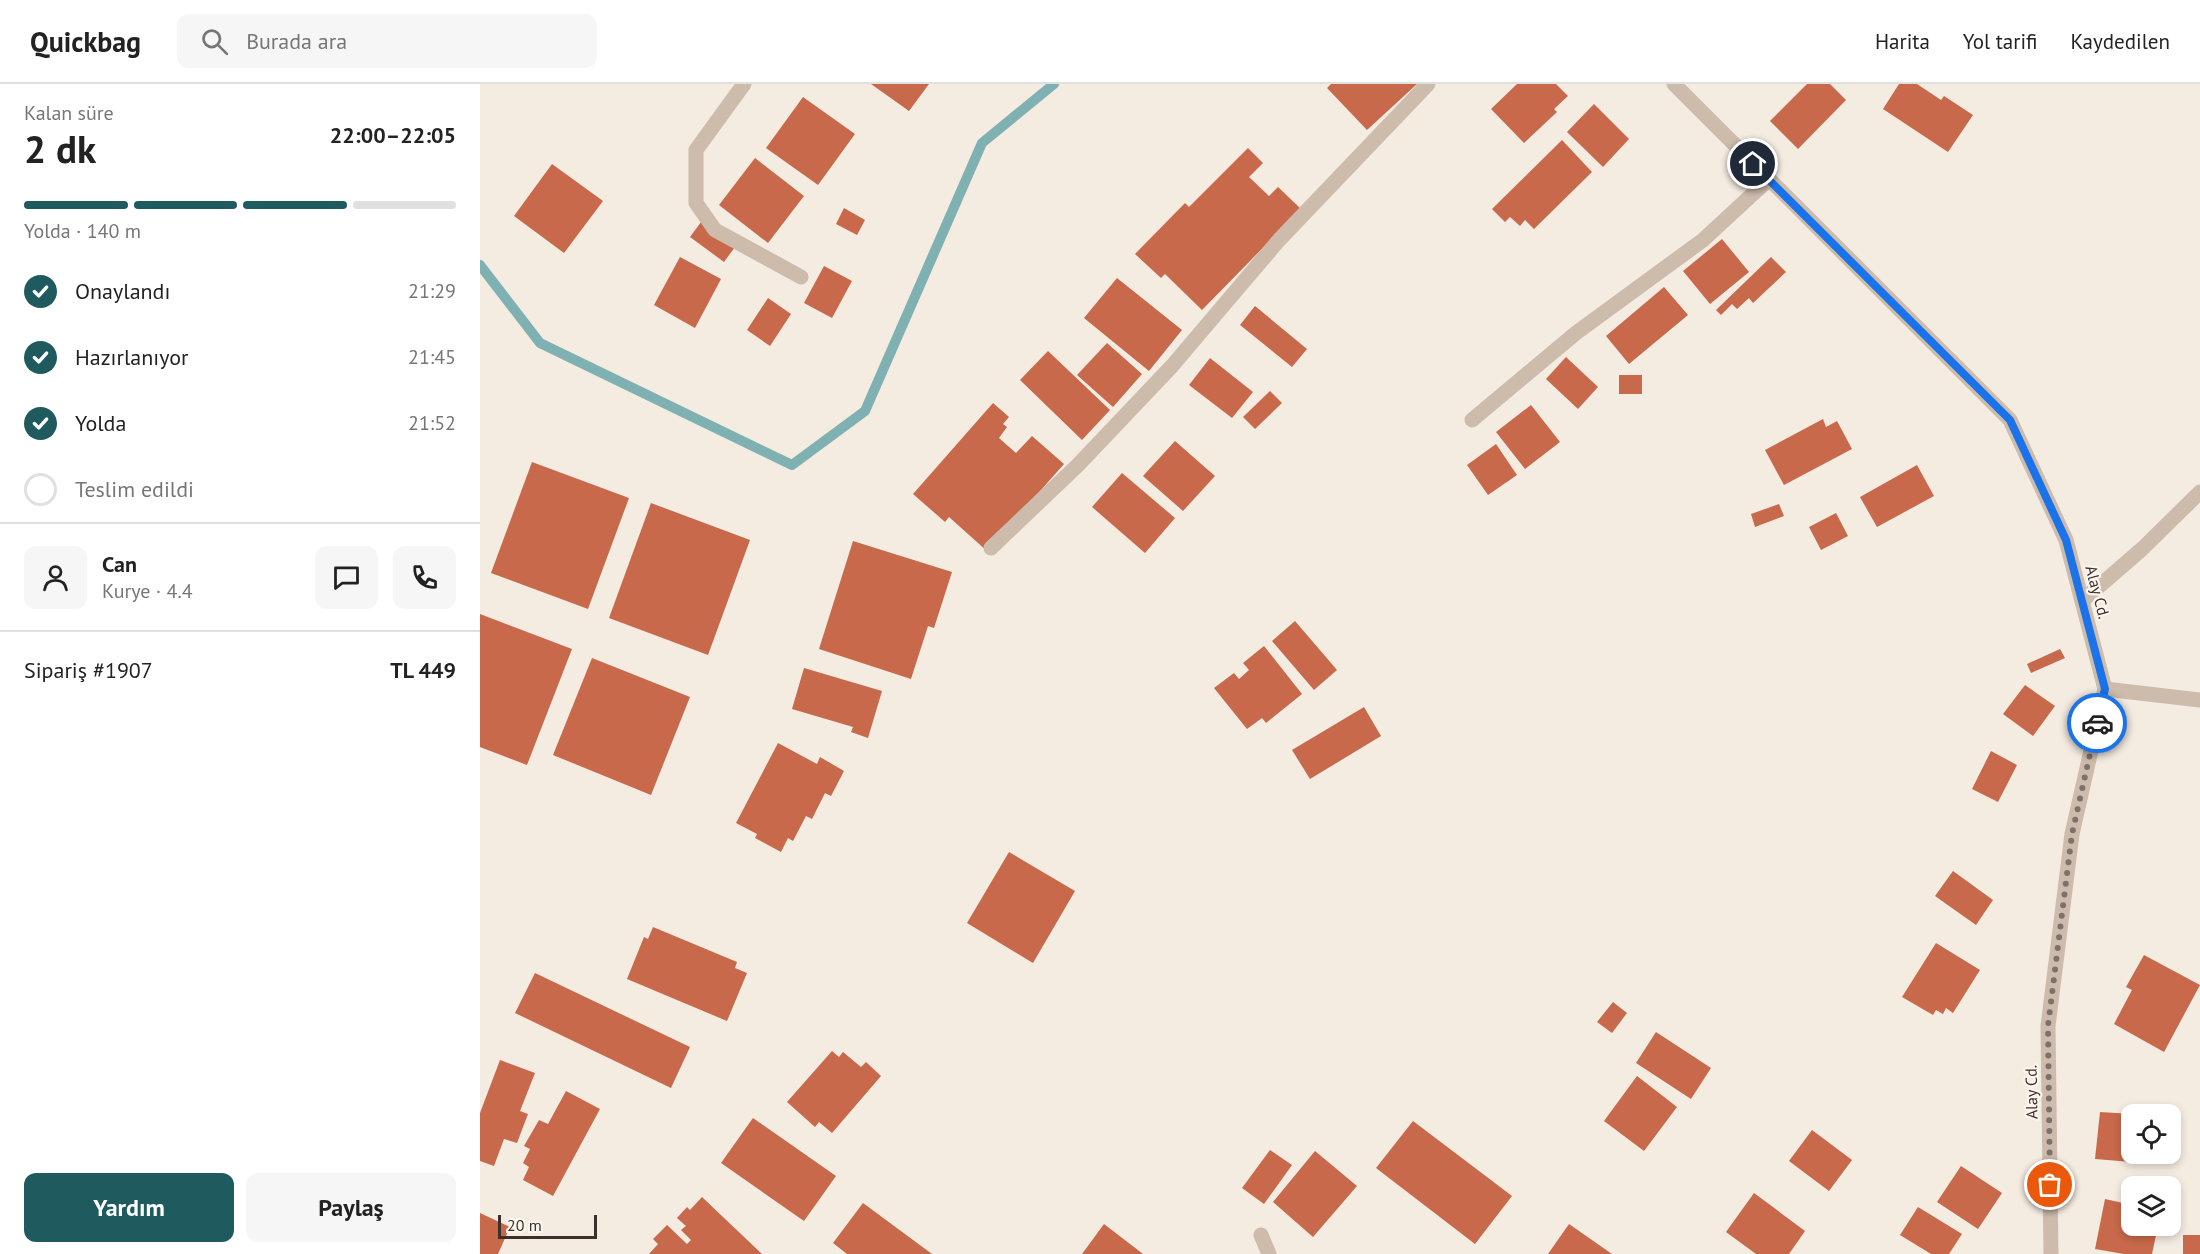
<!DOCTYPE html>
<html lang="tr">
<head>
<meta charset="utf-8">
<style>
	:root { --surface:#fff; --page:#f6f6f6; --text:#222; --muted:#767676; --line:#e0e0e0; --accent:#1f5a5e }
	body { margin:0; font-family:"PT Sans",sans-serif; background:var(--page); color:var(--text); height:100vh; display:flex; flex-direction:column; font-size:22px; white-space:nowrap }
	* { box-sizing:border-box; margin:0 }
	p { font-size:20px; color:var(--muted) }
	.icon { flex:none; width:33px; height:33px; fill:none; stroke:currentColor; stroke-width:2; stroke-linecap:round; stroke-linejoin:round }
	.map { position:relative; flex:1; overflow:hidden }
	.side { display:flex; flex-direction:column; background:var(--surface); width:480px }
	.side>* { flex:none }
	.buttons { position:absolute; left:1641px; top:1020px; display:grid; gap:12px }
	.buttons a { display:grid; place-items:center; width:60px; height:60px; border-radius:12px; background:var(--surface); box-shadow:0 3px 9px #0003; font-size:30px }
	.scale { position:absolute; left:18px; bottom:15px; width:99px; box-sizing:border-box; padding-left:6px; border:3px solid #3b302b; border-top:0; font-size:16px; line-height:21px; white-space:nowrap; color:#3b302b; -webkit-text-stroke:4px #fbf5ee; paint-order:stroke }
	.pin { position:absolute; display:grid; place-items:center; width:51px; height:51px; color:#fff; margin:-26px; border:3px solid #fff; border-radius:50%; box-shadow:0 2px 6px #0007 }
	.courier { position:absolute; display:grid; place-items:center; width:60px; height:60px; margin:-30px; border:4px solid #1a73e8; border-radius:50%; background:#fff; color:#222; box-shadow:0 2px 8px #0007 }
	.head em { font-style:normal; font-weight:800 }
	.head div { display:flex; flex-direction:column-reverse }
	.head { display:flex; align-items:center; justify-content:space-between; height:102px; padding:0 24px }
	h1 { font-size:39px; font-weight:800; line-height:45px }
	.bar { display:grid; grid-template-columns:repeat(4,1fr); gap:9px 6px; align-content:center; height:72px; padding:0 24px }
	.bar i { height:8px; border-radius:4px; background:var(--line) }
	.bar .current { background:var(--accent) }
	.bar p { grid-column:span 4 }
	.line { display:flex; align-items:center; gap:15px; padding:0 24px; border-top:2px solid var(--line) }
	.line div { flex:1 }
	.round { display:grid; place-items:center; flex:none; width:63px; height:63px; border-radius:12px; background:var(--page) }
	ol { padding:0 24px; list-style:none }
	li { display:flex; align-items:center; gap:18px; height:66px }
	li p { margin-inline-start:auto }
	li .icon { padding:6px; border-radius:50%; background:var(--accent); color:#fff; stroke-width:4 }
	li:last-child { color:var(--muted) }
	li i { width:33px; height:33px; border:3px solid var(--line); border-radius:50% }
	.button { display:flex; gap:12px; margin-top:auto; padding:12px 24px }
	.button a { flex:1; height:69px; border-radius:12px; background:var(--accent); color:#fff; font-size:24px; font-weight:800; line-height:69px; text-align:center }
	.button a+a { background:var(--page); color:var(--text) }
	header { display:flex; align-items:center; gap:36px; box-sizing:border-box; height:84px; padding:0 30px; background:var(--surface); border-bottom:2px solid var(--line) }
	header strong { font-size:28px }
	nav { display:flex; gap:33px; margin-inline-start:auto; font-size:21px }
	.search { width:420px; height:54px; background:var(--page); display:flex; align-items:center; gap:15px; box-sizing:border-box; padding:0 21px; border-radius:12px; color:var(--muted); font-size:22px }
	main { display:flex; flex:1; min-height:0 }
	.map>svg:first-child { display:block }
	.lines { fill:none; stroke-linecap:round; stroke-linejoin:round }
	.stream { stroke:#7fb0b2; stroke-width:10 }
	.building { fill:#c8694b }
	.minor { stroke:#cdbbac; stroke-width:15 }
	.done { stroke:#7c716b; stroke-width:6; stroke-dasharray:0 10.8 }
	.route { stroke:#1a73e8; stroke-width:8 }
	.labels { text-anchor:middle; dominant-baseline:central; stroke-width:4.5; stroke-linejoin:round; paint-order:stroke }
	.street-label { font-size:16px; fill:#3b302b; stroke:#fbf5ee }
</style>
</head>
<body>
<header>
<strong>Quickbag</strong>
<div class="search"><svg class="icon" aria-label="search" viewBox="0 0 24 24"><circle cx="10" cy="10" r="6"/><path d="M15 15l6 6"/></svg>Burada ara</div>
<nav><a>Harita</a><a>Yol tarifi</a><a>Kaydedilen</a></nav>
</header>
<main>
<section class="side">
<div class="head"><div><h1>2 dk</h1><p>Kalan süre</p></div><em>22:00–22:05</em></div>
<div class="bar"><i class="current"></i><i class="current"></i><i class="current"></i><i></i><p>Yolda · 140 m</p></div>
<ol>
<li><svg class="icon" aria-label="check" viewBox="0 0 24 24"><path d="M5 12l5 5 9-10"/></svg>Onaylandı<p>21:29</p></li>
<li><svg class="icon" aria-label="check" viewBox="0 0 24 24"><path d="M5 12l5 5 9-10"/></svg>Hazırlanıyor<p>21:45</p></li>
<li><svg class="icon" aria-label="check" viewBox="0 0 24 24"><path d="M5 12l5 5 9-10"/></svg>Yolda<p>21:52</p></li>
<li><i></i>Teslim edildi</li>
</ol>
<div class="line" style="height:108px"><a class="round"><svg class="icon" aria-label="person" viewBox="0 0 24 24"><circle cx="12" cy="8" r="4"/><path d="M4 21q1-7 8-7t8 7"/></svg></a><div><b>Can</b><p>Kurye · 4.4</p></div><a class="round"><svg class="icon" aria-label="chat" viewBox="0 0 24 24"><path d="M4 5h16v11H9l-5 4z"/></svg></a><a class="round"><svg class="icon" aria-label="phone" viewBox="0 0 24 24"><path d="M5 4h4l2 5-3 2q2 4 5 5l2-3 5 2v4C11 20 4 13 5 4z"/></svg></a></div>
<div class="line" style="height:78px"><div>Sipariş #1907</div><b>TL 449</b></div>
<div class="button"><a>Yardım</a><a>Paylaş</a></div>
</section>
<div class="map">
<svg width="1720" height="1170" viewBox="0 0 1720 1170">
	<rect width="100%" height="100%" fill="#f4ebe1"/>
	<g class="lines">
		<path class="stream" d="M0,181L60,259L312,381L385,327L502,59L574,0"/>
	</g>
	<g class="building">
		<path d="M391,0H449L429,27Z"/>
		<path d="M851,0H937L887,46L847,4Z"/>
		<path d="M1037,0H1076L1088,12L1074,25L1077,28L1044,59L1011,25Z"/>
		<path d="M1327,0H1350L1366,16L1318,65L1290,37Z"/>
		<path d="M1419,0H1437L1461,16L1464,12L1493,31L1468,68L1403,25Z"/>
		<path d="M323,13L375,50L338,101L286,64Z"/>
		<path d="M1114,20L1149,55L1123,83L1087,48Z"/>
		<path d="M1082,56L1112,88L1054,145L1045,136L1040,142L1030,133L1025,138L1012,125Z"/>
		<path d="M768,64L783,79L769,93L789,112L798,103L821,125L722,226L685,190L681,194L655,170L705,119L709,123Z"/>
		<path d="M275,74L324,112L288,159L239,121Z"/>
		<path d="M72,80L123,117L84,169L34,132Z"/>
		<path d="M364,124L385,136L377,151L356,140Z"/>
		<path d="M221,138L255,163L244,178L210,153Z"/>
		<path d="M1242,155L1269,188L1230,220L1203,187Z"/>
		<path d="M200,173L241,195L215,244L174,221Z"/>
		<path d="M1291,173L1306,188L1273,219L1269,214L1257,225L1252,220L1241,231L1236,226Z"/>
		<path d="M344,182L372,197L352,234L324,219Z"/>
		<path d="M637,194L702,246L669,287L604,234Z"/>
		<path d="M1184,203L1208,231L1149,280L1126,252Z"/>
		<path d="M288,214L311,230L290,262L267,246Z"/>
		<path d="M775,222L827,265L812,283L760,241Z"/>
		<path d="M627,259L662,290L633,323L597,291Z"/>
		<path d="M568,267L630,326L602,356L540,296Z"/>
		<path d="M1086,273L1118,303L1098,325L1066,295Z"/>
		<path d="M730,274L773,308L752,334L709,301Z"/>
		<rect x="1139" y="291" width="23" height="19"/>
		<path d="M790,307L802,319L775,345L763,333Z"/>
		<path d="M513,319L529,333L523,340L527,343L519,354L536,369L552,352L584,380L507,467L469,433L465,438L433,410Z"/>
		<path d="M1051,321L1080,358L1045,385L1016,348Z"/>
		<path d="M1343,335L1346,343L1357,337L1372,365L1304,401L1285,366Z"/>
		<path d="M695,357L735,392L703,427L663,392Z"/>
		<path d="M1016,360L1037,391L1008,411L987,381Z"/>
		<path d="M52,378L149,414L108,525L11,489Z"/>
		<path d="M1437,381L1454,412L1397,443L1380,413Z"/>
		<path d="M642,389L695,434L665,469L612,423Z"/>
		<path d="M171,419L270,456L228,571L129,534Z"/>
		<path d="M1299,420L1304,432L1275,443L1271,430Z"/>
		<path d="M1356,429L1368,452L1341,466L1329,443Z"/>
		<path d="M373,457L472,488L454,544L448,542L431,595L339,565Z"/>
		<path d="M0,530L92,565L47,681L0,663Z"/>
		<path d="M815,537L857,586L834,606L792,557Z"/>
		<path d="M784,562L822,610L786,639L782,634L767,645L734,604L754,589L759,595L769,586L763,579Z"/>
		<path d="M1580,565L1585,574L1551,589L1547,580Z"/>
		<path d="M112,574L210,613L171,711L73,671Z"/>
		<path d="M324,584L402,607L388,654L371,648L373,643L312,625Z"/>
		<path d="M1545,601L1575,622L1553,652L1523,630Z"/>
		<path d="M884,623L901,652L830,695L812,666Z"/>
		<path d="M298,659L337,680L340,673L364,687L351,712L345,709L332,735L326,732L313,757L308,754L301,768L275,754L277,750L256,739Z"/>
		<path d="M1511,667L1537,681L1518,718L1492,705Z"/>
		<path d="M529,768L595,807L553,879L487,839Z"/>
		<path d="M1473,787L1513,816L1496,841L1455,812Z"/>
		<path d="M173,843L257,878L255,884L267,889L247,937L147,895L164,853L168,855Z"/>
		<path d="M1456,859L1500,886L1473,929L1466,924L1463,930L1456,926L1453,931L1422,913Z"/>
		<path d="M1664,871L1720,901L1684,968L1634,940L1652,906L1646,903Z"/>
		<path d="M55,889L210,963L191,1004L35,929Z"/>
		<path d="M1133,918L1147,929L1132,949L1117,938Z"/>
		<path d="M1176,948L1231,984L1211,1015L1156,979Z"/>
		<path d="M352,967L359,973L363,968L381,983L386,978L401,992L352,1049L339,1038L335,1043L307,1018Z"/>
		<path d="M20,976L55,989L40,1027L48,1030L37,1059L24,1055L14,1082L0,1077V1029Z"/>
		<path d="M1157,992L1197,1023L1164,1067L1124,1037Z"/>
		<path d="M86,1007L120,1025L73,1112L43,1096L49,1083L43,1079L50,1065L44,1062L59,1036L68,1040Z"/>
		<path d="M1620,1028L1652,1030V1070H1665L1664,1079L1615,1075Z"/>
		<path d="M273,1034L356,1092L324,1137L241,1079Z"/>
		<path d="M933,1037L1032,1112L995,1160L896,1084Z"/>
		<path d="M1332,1046L1372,1076L1349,1107L1309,1077Z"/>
		<path d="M790,1066L812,1081L784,1120L762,1104Z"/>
		<path d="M835,1067L877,1102L833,1153L793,1118Z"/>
		<path d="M1481,1082L1522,1109L1498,1145L1457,1118Z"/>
		<path d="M1274,1109L1325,1147L1309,1170H1276L1246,1148Z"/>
		<path d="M222,1113L282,1170H169L178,1160L173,1155L187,1141L207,1160L211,1156L201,1146L206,1142L197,1134L207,1123L210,1126Z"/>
		<path d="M1625,1115L1652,1121V1142H1678L1672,1170H1644L1615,1165Z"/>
		<path d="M383,1119L452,1170H367L353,1159Z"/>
		<path d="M1438,1123L1482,1150L1469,1170H1451L1420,1151Z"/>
		<path d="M0,1129L30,1143L18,1170H0Z"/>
		<path d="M624,1140L663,1170H602Z"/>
		<path d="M1089,1140L1132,1170H1068Z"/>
		<rect x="1703" y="1151" width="17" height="19"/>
	</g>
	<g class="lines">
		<g class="minor">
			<path d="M264,0L216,66V119L235,146L321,193"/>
			<path d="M1194,0L1530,336L1586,456L1625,605L1592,750L1568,942L1571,1170"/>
			<path d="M992,336L1096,249L1223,156L1289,95"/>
			<path d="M511,464L598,381L692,282L799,156L948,0"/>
			<path d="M1602,517L1662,465L1720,408"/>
			<path d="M1625,605L1720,616"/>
			<path d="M781,1151L789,1170"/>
		</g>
	</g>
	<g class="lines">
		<path class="done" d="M1570,1101L1568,942L1592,750L1617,639"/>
		<path class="route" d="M1273,80L1530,336L1586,456L1625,605L1617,639"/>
	</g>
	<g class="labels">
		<g class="street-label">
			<text transform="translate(1618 508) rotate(75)">Alay Cd.</text>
			<text transform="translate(1551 1008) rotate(-91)">Alay Cd.</text>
		</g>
	</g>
</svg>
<div class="buttons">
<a><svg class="icon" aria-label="locate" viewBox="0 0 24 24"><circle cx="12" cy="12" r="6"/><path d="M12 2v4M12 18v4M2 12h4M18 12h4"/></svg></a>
<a><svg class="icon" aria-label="layers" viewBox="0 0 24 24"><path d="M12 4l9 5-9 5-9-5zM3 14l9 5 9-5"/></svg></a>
</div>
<div class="scale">20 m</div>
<div class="pin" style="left:1570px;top:1101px;background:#ea580c"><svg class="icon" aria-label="bag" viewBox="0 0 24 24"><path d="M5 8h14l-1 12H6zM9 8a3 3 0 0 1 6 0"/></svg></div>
<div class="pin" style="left:1273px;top:80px;background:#1f2937"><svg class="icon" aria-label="home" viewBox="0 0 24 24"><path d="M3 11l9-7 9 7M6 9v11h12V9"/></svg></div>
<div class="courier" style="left:1617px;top:639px"><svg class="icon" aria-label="car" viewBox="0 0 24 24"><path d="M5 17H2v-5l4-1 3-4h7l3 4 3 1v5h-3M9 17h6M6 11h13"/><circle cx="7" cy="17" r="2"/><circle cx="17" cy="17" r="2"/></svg></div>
</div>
</main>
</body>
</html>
